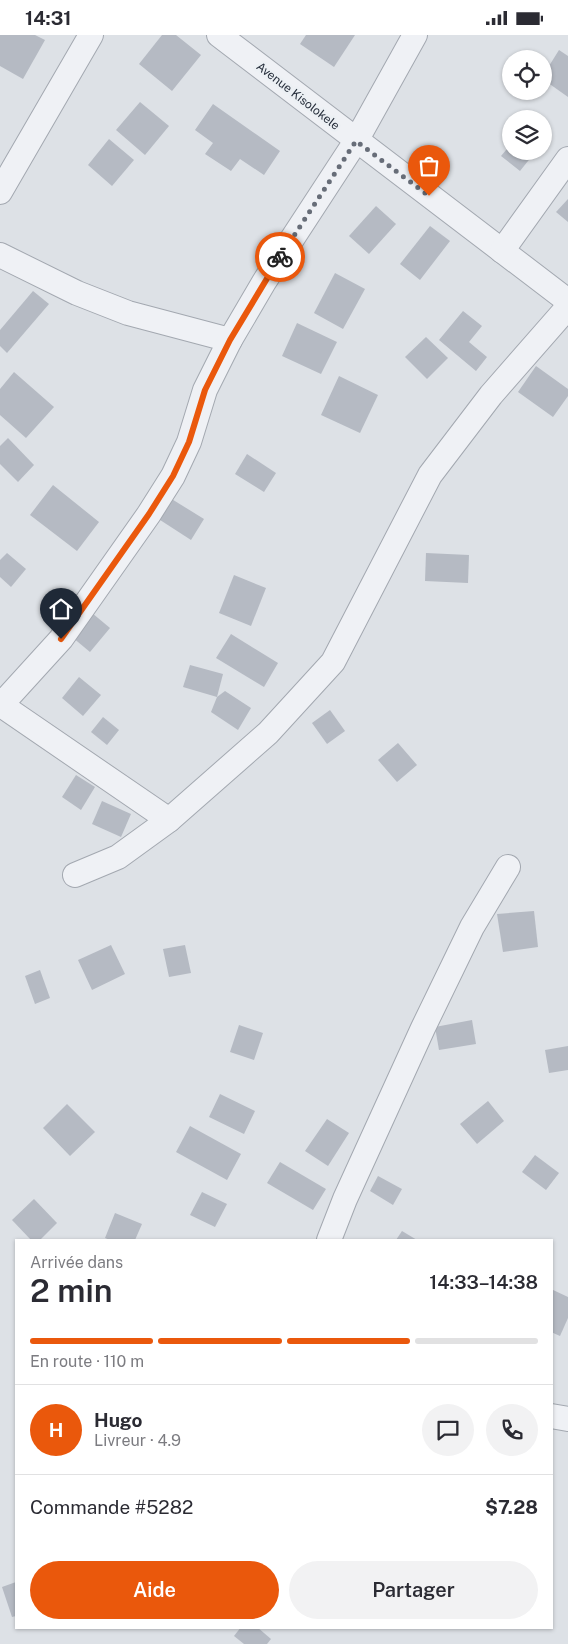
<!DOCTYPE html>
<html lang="fr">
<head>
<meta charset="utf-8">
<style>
	:root { --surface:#fff; --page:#f2f2f3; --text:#2b2b33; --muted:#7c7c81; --line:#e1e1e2; --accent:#ea580c }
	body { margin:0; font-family:"Public Sans",sans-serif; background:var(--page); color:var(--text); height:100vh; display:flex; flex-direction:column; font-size:19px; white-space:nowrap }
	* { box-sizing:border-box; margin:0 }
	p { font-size:16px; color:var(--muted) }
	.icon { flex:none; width:28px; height:28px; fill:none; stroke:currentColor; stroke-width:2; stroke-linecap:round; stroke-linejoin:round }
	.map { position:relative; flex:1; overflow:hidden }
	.details { position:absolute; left:15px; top:1204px; width:538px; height:390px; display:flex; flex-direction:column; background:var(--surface); border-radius:0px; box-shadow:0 1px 4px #0004 }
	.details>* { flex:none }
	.fabs { position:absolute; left:502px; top:15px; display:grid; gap:10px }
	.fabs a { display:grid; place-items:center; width:50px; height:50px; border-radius:50%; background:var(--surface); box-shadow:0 1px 4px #0004; font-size:25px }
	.pin { position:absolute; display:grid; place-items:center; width:42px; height:42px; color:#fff; margin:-51px -21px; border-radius:50% 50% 50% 0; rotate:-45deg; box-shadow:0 0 5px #0007 }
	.pin .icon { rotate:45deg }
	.courier { position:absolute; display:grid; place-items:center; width:50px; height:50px; margin:-25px; border:4px solid #ea580c; border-radius:50%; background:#fff; color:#222; box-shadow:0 1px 6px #0007 }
	.head em { font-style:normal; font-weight:600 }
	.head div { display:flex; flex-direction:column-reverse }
	.head { display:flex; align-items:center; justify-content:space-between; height:85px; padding:0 15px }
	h1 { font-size:32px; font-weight:600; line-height:38px }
	.bar { display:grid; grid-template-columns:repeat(4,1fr); gap:8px 5px; align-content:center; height:60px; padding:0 15px }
	.bar i { height:6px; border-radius:4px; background:var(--line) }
	.bar .selected { background:var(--accent) }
	.bar p { grid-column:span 4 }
	.line { display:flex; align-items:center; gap:12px; padding:0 15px; border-top:1px solid var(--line) }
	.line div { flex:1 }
	.round { display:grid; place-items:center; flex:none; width:52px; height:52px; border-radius:26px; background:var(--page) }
	.action { display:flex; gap:10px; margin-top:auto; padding:10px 15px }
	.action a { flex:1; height:58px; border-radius:30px; background:var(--accent); color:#fff; font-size:20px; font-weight:600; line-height:58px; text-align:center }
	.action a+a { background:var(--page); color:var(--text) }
	.status { display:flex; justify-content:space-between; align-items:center; height:35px; padding:0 25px; background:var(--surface); direction:ltr }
	.status svg { height:14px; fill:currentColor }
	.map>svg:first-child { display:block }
	.building { fill:#b5bac3 }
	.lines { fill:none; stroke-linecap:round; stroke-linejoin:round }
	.minor-casing { stroke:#a3a8b0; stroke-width:26 }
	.minor { stroke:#eff1f5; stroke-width:24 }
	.done { stroke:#676d78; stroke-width:5; stroke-dasharray:0 9 }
	.route { stroke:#ea580c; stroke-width:6 }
	.labels { text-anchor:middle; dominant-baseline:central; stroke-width:5; stroke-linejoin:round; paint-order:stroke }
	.street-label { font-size:12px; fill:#272f3c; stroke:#ecf0f4 }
</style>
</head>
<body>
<div class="status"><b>14:31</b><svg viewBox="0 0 49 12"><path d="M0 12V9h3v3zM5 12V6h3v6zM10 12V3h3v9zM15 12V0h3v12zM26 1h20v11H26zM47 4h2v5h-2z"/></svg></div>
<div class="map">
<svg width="568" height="1609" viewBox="0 0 568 1609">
	<rect width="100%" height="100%" fill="#dde1e6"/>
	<g class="building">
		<path d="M0,0H35L45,5L23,44L0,31Z"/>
		<path d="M162,0H176L201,20L172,56L139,29Z"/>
		<path d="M306,0H355L334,32L300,9Z"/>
		<path d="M559,15L568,21V62L544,45V39Z"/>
		<path d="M140,67L169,91L145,120L116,95Z"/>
		<path d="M213,69L280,116L264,140L240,124L231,136L205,119L213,108L195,95Z"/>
		<path d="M109,104L134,125L112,151L88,130Z"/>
		<path d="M511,109V116H536L520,136L501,121Z"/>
		<path d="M568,164V187L556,177Z"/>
		<path d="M376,171L396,189L369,219L349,201Z"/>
		<path d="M430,191L450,206L420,245L400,229Z"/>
		<path d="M335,238L365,254L343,294L314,278Z"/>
		<path d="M33,256L49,269L7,318L0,311V295Z"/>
		<path d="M463,276L482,291L469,307L487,322L476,336L439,305Z"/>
		<path d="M297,288L337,307L321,339L282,321Z"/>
		<path d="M426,302L448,323L427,344L405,322Z"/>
		<path d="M536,331L568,354V361L553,382L518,357Z"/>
		<path d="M14,337L54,372L26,403L0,380V354Z"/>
		<path d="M339,341L378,360L360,398L321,380Z"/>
		<path d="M8,403L34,430L18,447L0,429V411Z"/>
		<path d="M247,419L276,438L264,457L235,439Z"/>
		<path d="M53,450L99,487L77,516L30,480Z"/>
		<path d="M170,463L204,484L191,505L157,483Z"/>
		<path d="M7,518L26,534L11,552L0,542V525Z"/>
		<path d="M426,518L469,520L468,548L425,546Z"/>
		<path d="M234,540L266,553L251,591L219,578Z"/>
		<path d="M92,578L110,593L90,617L72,602Z"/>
		<path d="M231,599L278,628L264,652L216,623Z"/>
		<path d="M190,630L223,639L217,662L183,652Z"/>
		<path d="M79,642L101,660L83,681L62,663Z"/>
		<path d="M225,656L251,673L238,695L211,677L217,662Z"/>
		<path d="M330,675L345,696L327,709L312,688Z"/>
		<path d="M103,682L119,695L107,710L91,697Z"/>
		<path d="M398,708L417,730L397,747L378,725Z"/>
		<path d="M76,740L95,752L81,775L62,762Z"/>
		<path d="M102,766L131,779L121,802L92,789Z"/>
		<path d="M534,876L538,912L503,917L497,879Z"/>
		<path d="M111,910L125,939L92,955L78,925Z"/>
		<path d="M185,910L191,938L169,942L163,914Z"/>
		<path d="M40,935L50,963L35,969L25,941Z"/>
		<path d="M472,985L476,1009L439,1015L435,992Z"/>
		<path d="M239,990L263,998L254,1025L230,1017Z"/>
		<path d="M568,1011V1035L549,1038L545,1015Z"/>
		<path d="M220,1059L255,1076L244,1099L209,1082Z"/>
		<path d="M488,1066L504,1086L477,1109L460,1089Z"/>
		<path d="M67,1069L95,1097L70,1121L43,1093Z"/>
		<path d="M327,1084L349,1098L328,1131L305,1116Z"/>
		<path d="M190,1091L241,1119L227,1145L176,1117Z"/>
		<path d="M535,1120L559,1138L546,1155L522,1137Z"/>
		<path d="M280,1127L326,1154L313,1175L267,1148Z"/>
		<path d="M378,1141L402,1154L393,1170L370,1156Z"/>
		<path d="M202,1157L227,1169L215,1192L190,1180Z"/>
		<path d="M34,1164L57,1188L40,1205H31L12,1185Z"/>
		<path d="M115,1178L142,1189L135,1205H110L105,1203Z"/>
		<path d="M402,1196L417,1205H396Z"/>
		<path d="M551,1254L568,1262V1283L560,1301L551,1297Z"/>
		<path d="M16,1547V1581L12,1582L2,1552Z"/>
		<path d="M241,1592H257L271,1604L267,1609H244L234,1601Z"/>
	</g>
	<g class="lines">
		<defs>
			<g id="minor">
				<path d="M219,0L568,266"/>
				<path d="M0,157L91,0"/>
				<path d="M502,216L568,124"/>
				<path d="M0,220L77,258L128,278L230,305"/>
				<path d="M1,670L169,785"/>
				<path d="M0,671L61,604L149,479L173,441L189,407L205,355L230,305L264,247L356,106L415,0"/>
				<path d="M75,840L118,822L169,785L268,698L333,627L430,440L491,360L568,272"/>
				<path d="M329,1205L345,1164L423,993L472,892L508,832"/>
				<path d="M551,1381L568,1384"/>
			</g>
		</defs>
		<use href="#minor" class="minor-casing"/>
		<use href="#minor" class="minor"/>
	</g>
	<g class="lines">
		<path class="done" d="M280,222L356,106L429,161"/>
		<path class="route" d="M61,604L149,479L173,441L189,407L205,355L230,305L280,222"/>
	</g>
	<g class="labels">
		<g class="street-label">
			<text transform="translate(298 61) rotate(38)">Avenue Kisolokele</text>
		</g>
	</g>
</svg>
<div class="fabs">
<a><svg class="icon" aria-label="locate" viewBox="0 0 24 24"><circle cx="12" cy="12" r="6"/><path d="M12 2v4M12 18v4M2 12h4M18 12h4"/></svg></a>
<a><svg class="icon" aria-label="layers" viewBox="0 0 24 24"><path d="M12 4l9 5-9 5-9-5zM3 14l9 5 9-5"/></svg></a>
</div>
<div class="pin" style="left:429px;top:161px;background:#ea580c"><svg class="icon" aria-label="bag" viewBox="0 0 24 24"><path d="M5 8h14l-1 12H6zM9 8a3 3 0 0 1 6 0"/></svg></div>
<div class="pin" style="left:61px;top:604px;background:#1f2937"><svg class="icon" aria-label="home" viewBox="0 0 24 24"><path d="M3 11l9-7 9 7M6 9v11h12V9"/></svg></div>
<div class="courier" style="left:280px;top:222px"><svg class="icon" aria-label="bike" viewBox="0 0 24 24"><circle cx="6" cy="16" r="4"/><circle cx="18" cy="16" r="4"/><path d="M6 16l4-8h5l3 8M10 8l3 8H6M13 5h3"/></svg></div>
<section class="details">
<div class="head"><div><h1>2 min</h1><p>Arrivée dans</p></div><em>14:33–14:38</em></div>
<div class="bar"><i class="selected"></i><i class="selected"></i><i class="selected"></i><i></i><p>En route · 110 m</p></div>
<div class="line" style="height:90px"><b class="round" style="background:var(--accent);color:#fff">H</b><div><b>Hugo</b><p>Livreur · 4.9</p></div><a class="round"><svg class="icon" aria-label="chat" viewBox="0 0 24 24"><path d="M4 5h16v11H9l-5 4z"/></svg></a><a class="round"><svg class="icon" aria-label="phone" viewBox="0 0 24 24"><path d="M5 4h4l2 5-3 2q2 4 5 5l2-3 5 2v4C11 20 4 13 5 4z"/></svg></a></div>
<div class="line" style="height:65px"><div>Commande #5282</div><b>$7.28</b></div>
<div class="action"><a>Aide</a><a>Partager</a></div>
</section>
</div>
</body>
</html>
